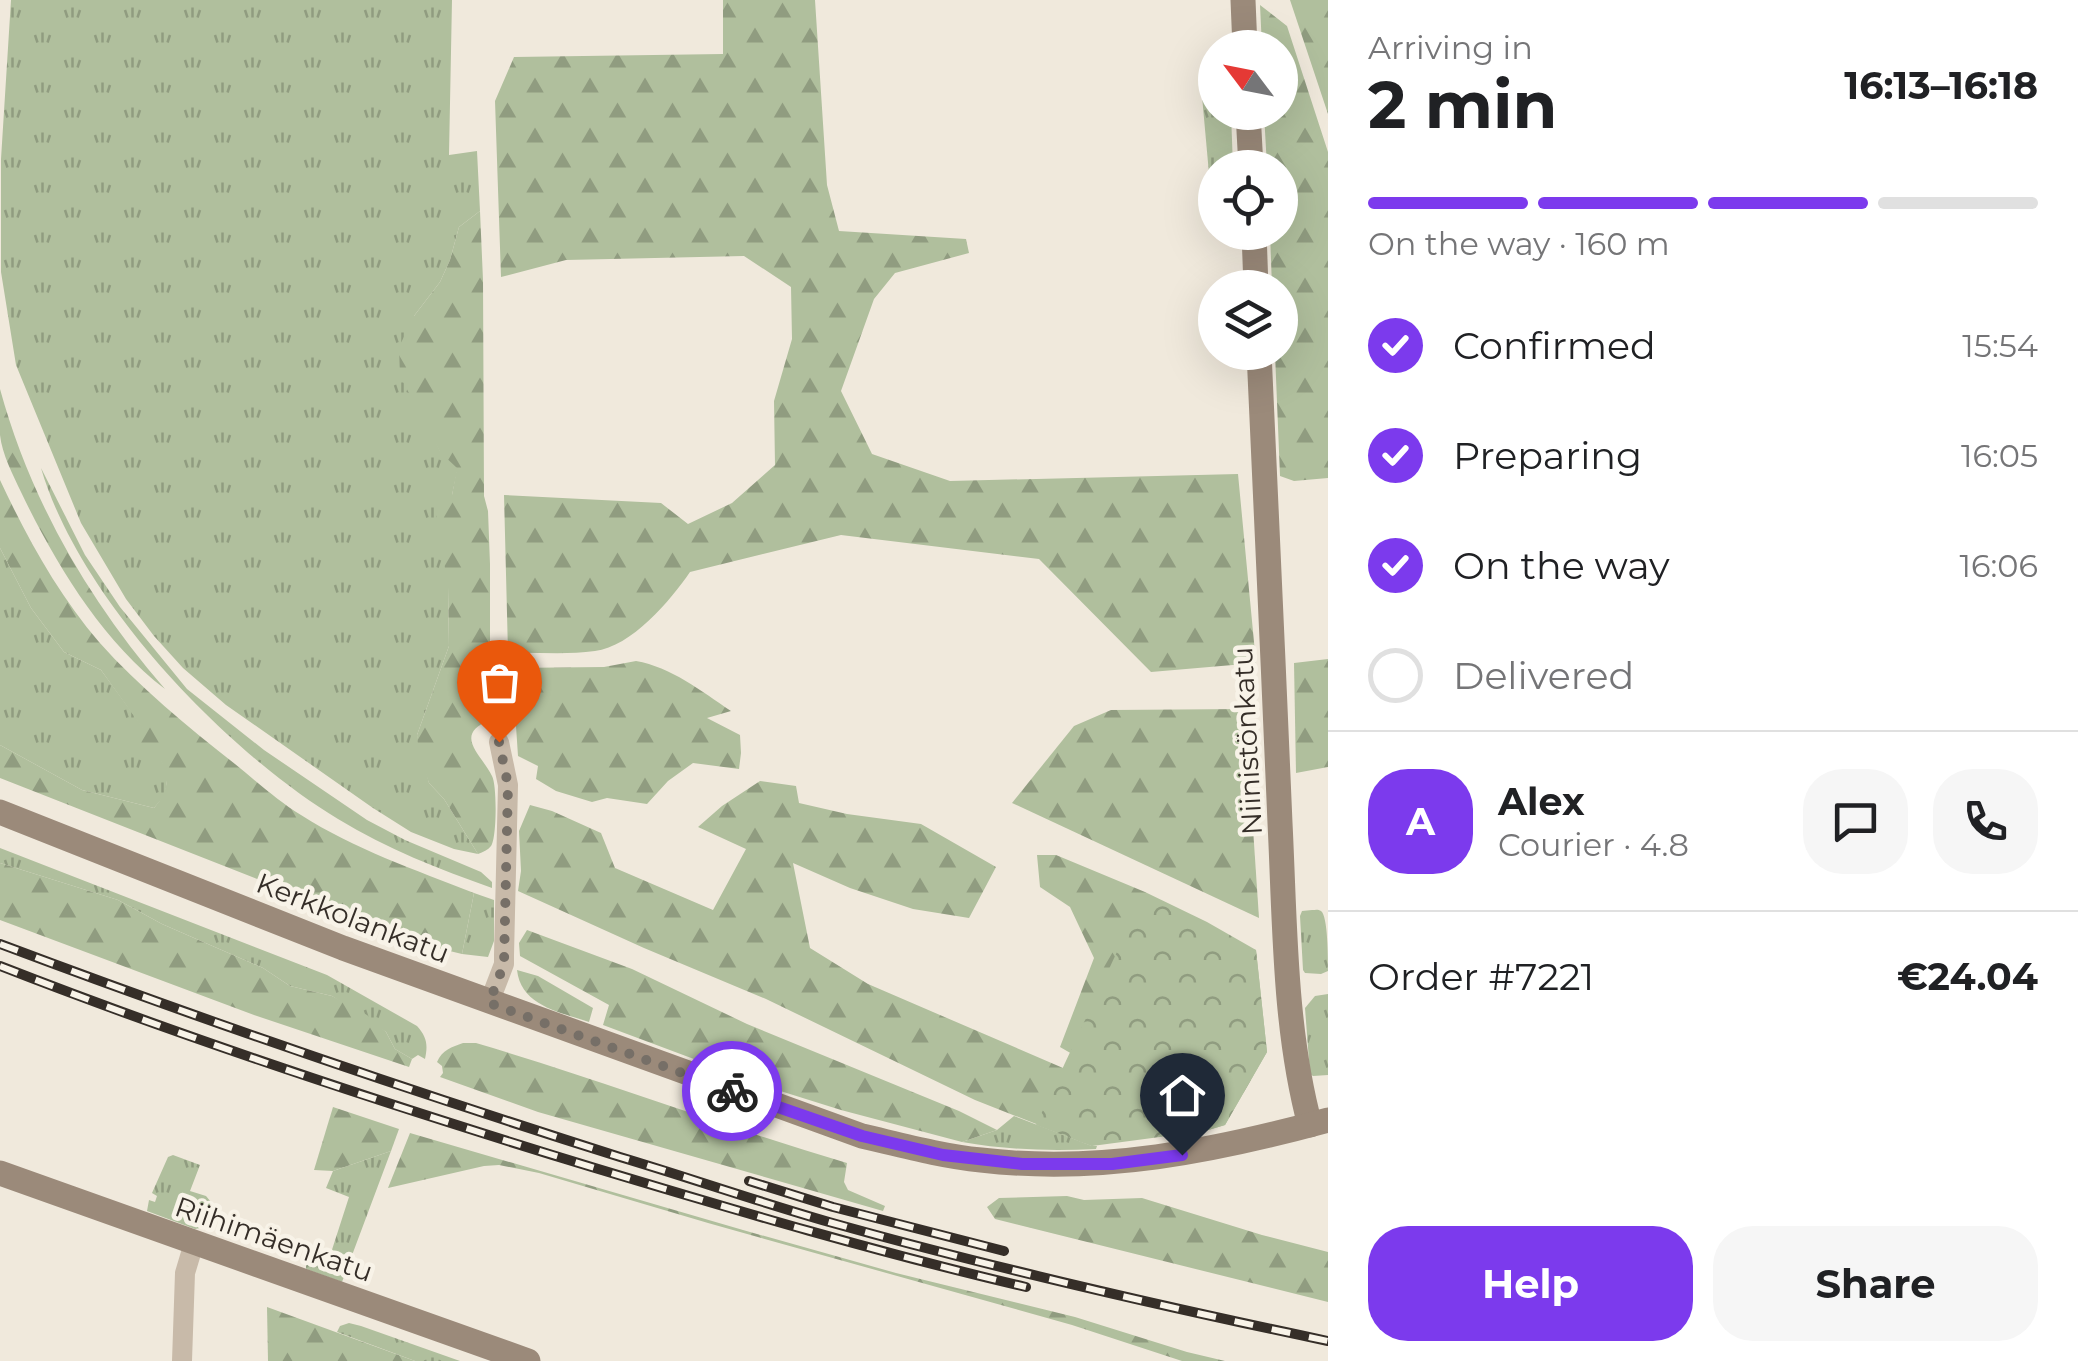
<!DOCTYPE html>
<html lang="en">
<head>
<meta charset="utf-8">
<style>
	:root { --surface:#fff; --page:#f6f6f6; --text:#202124; --muted:#757577; --line:#e0e0e0; --accent:#7c3aed }
	body { margin:0; font-family:Montserrat,sans-serif; background:var(--page); color:var(--text); height:100vh; display:flex; flex-direction:column; font-size:38px; white-space:nowrap }
	* { box-sizing:border-box; margin:0 }
	p { font-size:32px; color:var(--muted) }
	.icon { flex:none; width:55px; height:55px; fill:none; stroke:currentColor; stroke-width:2; stroke-linecap:round; stroke-linejoin:round }
	.map { position:relative; flex:1; overflow:hidden }
	.panel { display:flex; flex-direction:column; background:var(--surface); width:750px }
	.panel>* { flex:none }
	.needle { width:65px; rotate:302deg }
	.buttons { position:absolute; left:1198px; top:30px; display:grid; gap:20px }
	.buttons a { display:grid; place-items:center; width:100px; height:100px; border-radius:50%; background:var(--surface); box-shadow:0 10px 40px #0002; font-size:50px }
	.pin { position:absolute; display:grid; place-items:center; width:85px; height:85px; color:#fff; margin:-102px -42px; border-radius:50% 50% 50% 0; rotate:-45deg; box-shadow:0 0 10px #0007 }
	.pin .icon { rotate:45deg }
	.courier { position:absolute; display:grid; place-items:center; width:100px; height:100px; margin:-50px; border:8px solid #7c3aed; border-radius:50%; background:#fff; color:#222; box-shadow:0 2px 12px #0007 }
	.overview em { font-style:normal; font-weight:700 }
	.overview div { display:flex; flex-direction:column-reverse }
	.overview { display:flex; align-items:center; justify-content:space-between; height:170px; padding:0 40px }
	h1 { font-size:65px; font-weight:700; line-height:75px }
	.bar { display:grid; grid-template-columns:repeat(4,1fr); gap:15px 10px; align-content:center; height:120px; padding:0 40px }
	.bar i { height:12px; border-radius:8px; background:var(--line) }
	.bar .on { background:var(--accent) }
	.bar p { grid-column:span 4 }
	.line { display:flex; align-items:center; gap:25px; padding:0 40px; border-top:2px solid var(--line) }
	.line div { flex:1 }
	.round { display:grid; place-items:center; flex:none; width:105px; height:105px; border-radius:40px; background:var(--page) }
	ol { padding:0 40px; list-style:none }
	li { display:flex; align-items:center; gap:30px; height:110px }
	li p { margin-inline-start:auto }
	li .icon { padding:10px; border-radius:50%; background:var(--accent); color:#fff; stroke-width:4 }
	li:last-child { color:var(--muted) }
	li i { width:55px; height:55px; border:5px solid var(--line); border-radius:50% }
	.button { display:flex; gap:20px; margin-top:auto; padding:20px 40px }
	.button a { flex:1; height:115px; border-radius:40px; background:var(--accent); color:#fff; font-size:40px; font-weight:700; line-height:115px; text-align:center }
	.button a+a { background:var(--page); color:var(--text) }
	main { display:flex; flex:1; min-height:0 }
	.map>svg:first-child { display:block }
	.grass { fill:url(#grass-tufts) }
	.forest { fill:url(#forest-firs) }
	.park { fill:url(#park-crowns) }
	.lines { fill:none; stroke-linecap:round; stroke-linejoin:round }
	.street { stroke:#c8baa9; stroke-width:20 }
	.secondary { stroke:#9b8a7a; stroke-width:25 }
	.rail-casing { stroke:#352e28; stroke-width:10 }
	.rail { stroke:#f8f3e8; stroke-width:6; stroke-dasharray:19; stroke-linecap:butt }
	.done { stroke:#766f67; stroke-width:10; stroke-dasharray:0 18 }
	.route { stroke:#7c3aed; stroke-width:12 }
	.labels { text-anchor:middle; dominant-baseline:central; stroke-width:9; stroke-linejoin:round; paint-order:stroke }
	.street-label { font-size:28px; fill:#352e28; stroke:#f8f3e8 }
</style>
</head>
<body>
<main>
<div class="map">
<svg width="1328" height="1361" viewBox="0 0 1328 1361">
	<defs>
		<pattern id="grass-tufts" width="24" height="20" patternUnits="userSpaceOnUse" patternTransform="scale(2.5)"><rect width="24" height="20" fill="#b0bf9d"/><path d="M3 7l-1-3M5 7V3M7 7l1-3M15 17l-1-3M17 17v-4M19 17l1-3" fill="none" stroke="#909c80"/></pattern>
		<pattern id="forest-firs" width="22" height="20" patternUnits="userSpaceOnUse" patternTransform="scale(2.5)"><rect width="22" height="20" fill="#b0bf9d"/><path d="M5 1l3.5 6h-7zM16 11l3.5 6h-7z" fill="#909c80"/></pattern>
		<pattern id="park-crowns" width="20" height="18" patternUnits="userSpaceOnUse" patternTransform="scale(2.5)"><rect width="20" height="18" fill="#b0bf9d"/><path d="M2 6a3 3 0 1 1 6 0M12 15a3 3 0 1 1 6 0" fill="none" stroke="#909c80"/></pattern>
	</defs>
	<rect width="100%" height="100%" fill="#f0e9dc"/>
	<g class="grass">
		<path d="M11,0H452L449,155L477,151L480,211L459,227L450,260L440,282L414,316L427,424L440,451L458,467L452,495L448,587L449,646L417,735L429,783L444,799L478,854L454,849L411,832L373,808L226,705L183,668L154,636L126,599L81,523L16,365L1,272V159Z"/>
		<path d="M1206,74H1215V112L1231,113L1233,167L1215,168V221L1213,218L1201,85V79Z"/>
		<path d="M41,468L85,555L120,607L187,689L264,750L367,820L405,840L481,872L492,882V888C439,869 387,849 338,819C224,750 79,598 41,468Z"/>
		<path d="M0,548L31,608L64,652L101,670L147,733L168,773L165,795L154,808L82,790L0,745Z"/>
		<path d="M0,848L327,975L417,1026C427,1037 428,1045 425,1059L418,1055L412,1059L395,1049L386,1032L332,996L290,986L263,968L162,924L118,900L0,863Z"/>
		<path d="M474,893L494,900V941L488,957L462,954Z"/>
		<path d="M1312,910C1315,910 1318,909 1321,911C1328,916 1328,958 1328,971L1321,974L1305,973L1303,970L1300,916L1302,911Z"/>
		<path d="M1328,994V1075L1313,1076L1310,1074L1305,1008L1315,996Z"/>
		<path d="M1014,1116L1092,1146H1097L1096,1149C1050,1151 1007,1150 962,1142L997,1130Z"/>
		<path d="M391,1151L342,1282L306,1269V1261L309,1255L329,1259L349,1197L326,1188L333,1171Z"/>
		<path d="M173,1155L200,1165L190,1191L206,1196L211,1202L200,1228L195,1229L147,1211L149,1200L155,1202L157,1196L152,1193L168,1157Z"/>
		<path d="M349,1323L361,1326L460,1361H415L337,1332L340,1326Z"/>
	</g>
	<g class="forest">
		<path d="M723,0H815L827,185L839,231L966,239L969,253L895,273L874,299L841,391L872,454L950,481L1238,474L1256,663L1151,672L1039,559L841,535L690,572C671,600 631,647 595,651C567,655 536,652 508,653L504,495L661,503L688,524L732,503L775,465L774,401L792,339L791,287L744,256L566,260L501,277L495,101L514,57L723,54Z"/>
		<path d="M1290,0H1328V114Z"/>
		<path d="M1260,5L1287,26L1328,152V478L1294,481L1280,476L1275,353L1280,352V288L1272,287L1270,233L1280,232V168L1267,167L1264,113L1280,112V48L1262,47Z"/>
		<path d="M480,211L483,280L484,496L488,511L490,564V720C452,735 482,755 492,776C497,784 497,838 491,846C488,850 483,852 478,854L444,799L429,783L419,754L417,735L449,646L448,587L435,507L439,496L452,495L457,468L440,452L400,376L399,347L414,316L440,282L450,260L459,227Z"/>
		<path d="M0,389C31,502 89,601 165,689C102,641 55,563 21,492C13,475 2,454 0,435C0,420 0,404 0,389Z"/>
		<path d="M0,480C27,538 58,594 99,642C139,687 188,727 235,764C256,781 278,801 301,815C354,849 416,870 474,893L462,954L425,945L0,778V745L82,790L154,808C167,793 171,779 161,761L141,760L130,737L146,733L101,670L64,652L31,608L0,548Z"/>
		<path d="M1328,659V767L1296,773L1294,663Z"/>
		<path d="M636,661C671,667 701,691 731,711L707,718L740,735L741,753L739,769L693,763L668,781L647,804L607,798L592,802L556,791L536,779L538,766L518,756L516,726L506,719L510,668L604,667Z"/>
		<path d="M1245,709L1259,918L1012,803L1074,726L1111,710Z"/>
		<path d="M760,781L796,786L799,803L847,814L921,824L996,867L969,918L913,909L850,888L793,863L810,948L868,984L1063,1068L1107,1101L1092,1146L975,1100L766,999L644,948L518,891L521,871L519,831L530,805L552,811L601,833L615,868L713,910L746,849L698,827L722,806Z"/>
		<path d="M1037,855H1056L1145,892L1151,919L1256,950L1267,1052L1225,1125L1205,1131L1060,1047L1094,958L1070,907L1040,887Z"/>
		<path d="M0,863L118,900L162,924L263,968L290,986L332,996L367,1015L386,1032L395,1049L412,1059L409,1067L254,1015L0,920Z"/>
		<path d="M527,930L632,969L747,1024L959,1111L997,1130L962,1142L841,1110L774,1089L603,1025L609,1005L520,956L519,943Z"/>
		<path d="M517,970L538,976L593,1008L589,1022C560,1012 521,1006 517,970Z"/>
		<path d="M463,1043H476C601,1080 722,1126 847,1163L844,1182L848,1190L885,1206L883,1211L538,1112L440,1077L443,1073L442,1066L437,1062C442,1050 452,1047 463,1043Z"/>
		<path d="M333,1107L399,1129L391,1151L333,1171L314,1170Z"/>
		<path d="M410,1133L743,1230L896,1273L1075,1317L1187,1352L1225,1361H1182L1072,1325L708,1223L539,1173L499,1165L484,1166L388,1188Z"/>
		<path d="M1067,1196L1084,1200L1142,1198L1262,1235L1328,1252V1302L995,1219L987,1207L999,1198Z"/>
		<path d="M267,1307L415,1361H268Z"/>
	</g>
	<path class="park" d="M1145,892L1207,922L1256,950L1267,1052L1225,1125L1205,1131L1092,1146L1036,1125Z"/>
	<g class="lines">
		<g class="street">
			<path d="M489,1003L504,964V955L508,785L499,742"/>
			<path d="M182,1361L185,1273L194,1243"/>
		</g>
		<g class="secondary">
			<path d="M1243,0L1245,48"/>
			<path d="M1248,112L1251,168"/>
			<path d="M1254,232L1256,288"/>
			<path d="M1259,352C1267,509 1273,666 1280,823C1285,922 1284,1028 1310,1125"/>
			<path d="M0,812L343,948L862,1136C901,1145 941,1156 981,1160C1100,1174 1215,1151 1328,1120"/>
			<path d="M0,1173L528,1361"/>
		</g>
		<defs>
			<g id="rail">
				<path d="M0,944C205,1021 411,1091 620,1157C690,1178 759,1202 829,1222C993,1268 1161,1306 1328,1341"/>
				<path d="M0,966C195,1042 395,1107 595,1168C738,1211 880,1253 1026,1287"/>
				<path d="M749,1181L833,1207L1004,1251"/>
			</g>
		</defs>
		<use href="#rail" class="rail-casing"/>
		<use href="#rail" class="rail"/>
	</g>
	<g class="lines">
		<path class="done" d="M499,742L508,785L504,964L489,1003L732,1091"/>
		<path class="route" d="M732,1091L862,1136L943,1155L1022,1164H1112L1182,1155"/>
	</g>
	<g class="labels">
		<g class="street-label">
			<text transform="translate(1247 741) rotate(-93)">Niinistönkatu</text>
			<text transform="translate(353 918) rotate(21)">Kerkkolankatu</text>
			<text transform="translate(274 1239) rotate(19)">Riihimäenkatu</text>
		</g>
	</g>
</svg>
<div class="buttons">
<a><svg class="needle" viewBox="-14 -14 28 28"><path d="M0-13l5 13h-10z" fill="#e53935"/><path d="M0 13l5-13h-10z" fill="#757577"/></svg></a>
<a><svg class="icon" aria-label="locate" viewBox="0 0 24 24"><circle cx="12" cy="12" r="6"/><path d="M12 2v4M12 18v4M2 12h4M18 12h4"/></svg></a>
<a><svg class="icon" aria-label="layers" viewBox="0 0 24 24"><path d="M12 4l9 5-9 5-9-5zM3 14l9 5 9-5"/></svg></a>
</div>
<div class="pin" style="left:499px;top:742px;background:#ea580c"><svg class="icon" aria-label="bag" viewBox="0 0 24 24"><path d="M5 8h14l-1 12H6zM9 8a3 3 0 0 1 6 0"/></svg></div>
<div class="pin" style="left:1182px;top:1155px;background:#1f2937"><svg class="icon" aria-label="home" viewBox="0 0 24 24"><path d="M3 11l9-7 9 7M6 9v11h12V9"/></svg></div>
<div class="courier" style="left:732px;top:1091px"><svg class="icon" aria-label="bike" viewBox="0 0 24 24"><circle cx="6" cy="16" r="4"/><circle cx="18" cy="16" r="4"/><path d="M6 16l4-8h5l3 8M10 8l3 8H6M13 5h3"/></svg></div>
</div>
<section class="panel">
<div class="overview"><div><h1>2 min</h1><p>Arriving in</p></div><em>16:13–16:18</em></div>
<div class="bar"><i class="on"></i><i class="on"></i><i class="on"></i><i></i><p>On the way · 160 m</p></div>
<ol>
<li><svg class="icon" aria-label="check" viewBox="0 0 24 24"><path d="M5 12l5 5 9-10"/></svg>Confirmed<p>15:54</p></li>
<li><svg class="icon" aria-label="check" viewBox="0 0 24 24"><path d="M5 12l5 5 9-10"/></svg>Preparing<p>16:05</p></li>
<li><svg class="icon" aria-label="check" viewBox="0 0 24 24"><path d="M5 12l5 5 9-10"/></svg>On the way<p>16:06</p></li>
<li><i></i>Delivered</li>
</ol>
<div class="line" style="height:180px"><b class="round" style="background:var(--accent);color:#fff">A</b><div><b>Alex</b><p>Courier · 4.8</p></div><a class="round"><svg class="icon" aria-label="chat" viewBox="0 0 24 24"><path d="M4 5h16v11H9l-5 4z"/></svg></a><a class="round"><svg class="icon" aria-label="phone" viewBox="0 0 24 24"><path d="M5 4h4l2 5-3 2q2 4 5 5l2-3 5 2v4C11 20 4 13 5 4z"/></svg></a></div>
<div class="line" style="height:130px"><div>Order #7221</div><b>€24.04</b></div>
<div class="button"><a>Help</a><a>Share</a></div>
</section>
</main>
</body>
</html>
